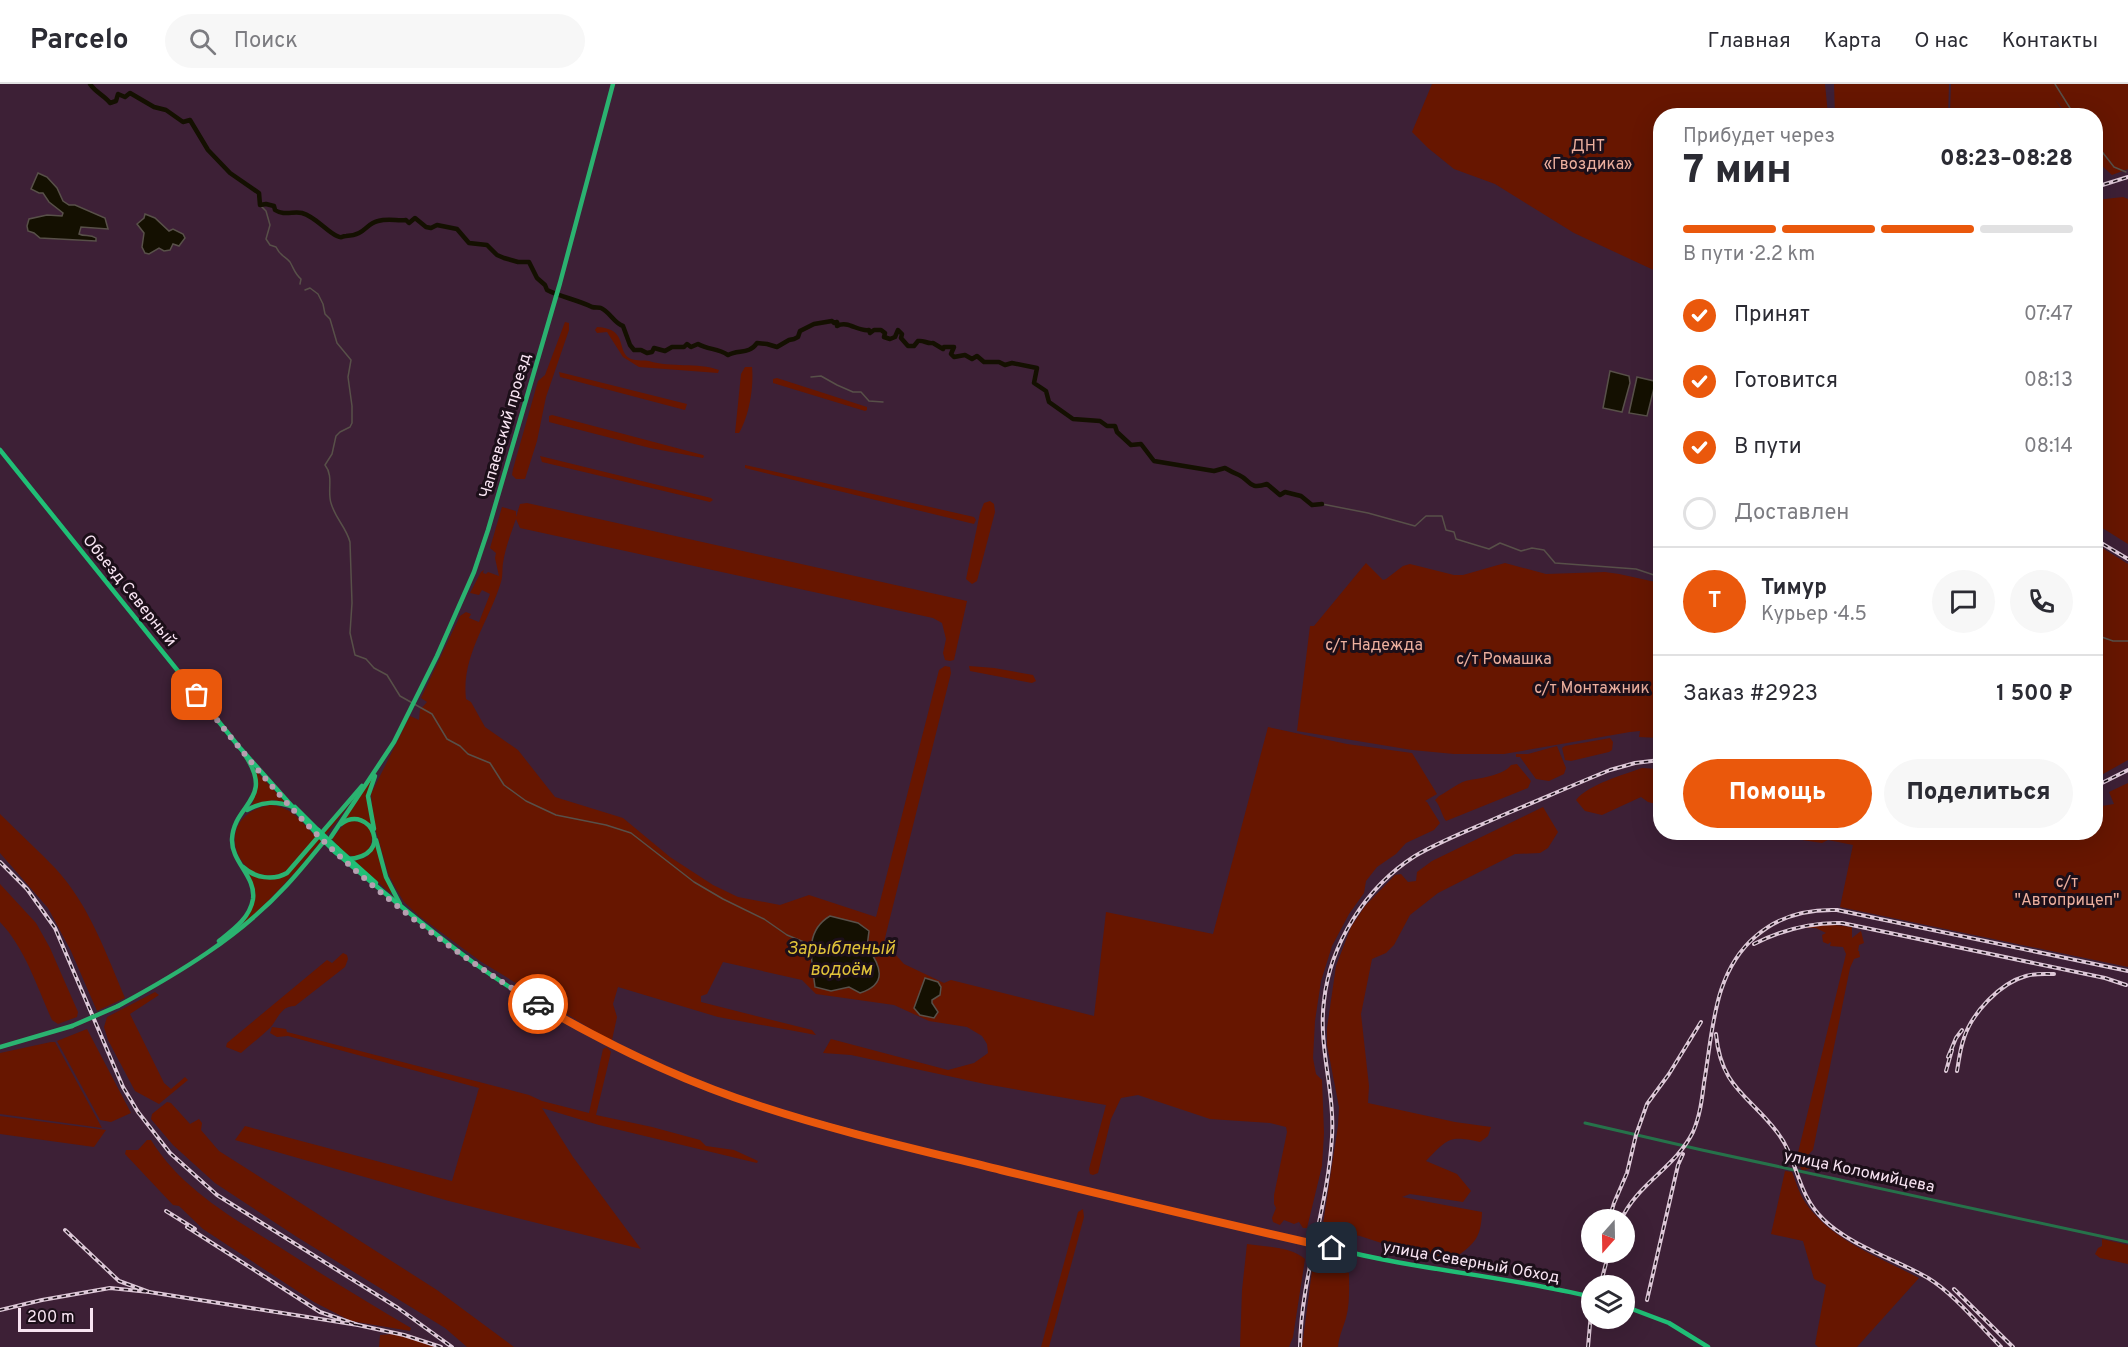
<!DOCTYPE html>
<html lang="ru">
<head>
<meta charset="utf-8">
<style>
	:root { --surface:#fff; --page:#f7f7f7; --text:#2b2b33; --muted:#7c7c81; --line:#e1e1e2; --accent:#ea580c }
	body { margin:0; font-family:Overpass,sans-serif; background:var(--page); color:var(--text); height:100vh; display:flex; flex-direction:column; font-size:22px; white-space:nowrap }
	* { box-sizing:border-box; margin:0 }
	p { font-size:20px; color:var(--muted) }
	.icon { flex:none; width:33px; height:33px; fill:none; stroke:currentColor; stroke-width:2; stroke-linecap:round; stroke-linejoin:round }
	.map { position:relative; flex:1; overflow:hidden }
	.side { position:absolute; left:1653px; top:24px; width:450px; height:732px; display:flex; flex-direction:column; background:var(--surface); border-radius:24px; box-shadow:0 6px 24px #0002 }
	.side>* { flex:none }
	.needle { width:39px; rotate:200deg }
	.fabs { position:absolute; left:1581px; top:1125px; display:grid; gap:12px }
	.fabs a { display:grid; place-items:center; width:54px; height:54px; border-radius:50%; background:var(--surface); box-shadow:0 6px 24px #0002; font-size:30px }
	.scale { position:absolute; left:18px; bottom:15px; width:75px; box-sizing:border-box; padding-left:6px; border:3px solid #f8e4f2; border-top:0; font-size:16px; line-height:21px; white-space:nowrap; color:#f8e4f2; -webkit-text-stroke:4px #1c0f19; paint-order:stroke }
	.pin { position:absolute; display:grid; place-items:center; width:51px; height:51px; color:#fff; margin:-26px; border-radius:12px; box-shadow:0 3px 9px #0006 }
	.courier { position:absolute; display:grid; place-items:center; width:60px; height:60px; margin:-30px; border:4px solid #ea580c; border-radius:50%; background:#fff; color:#222; box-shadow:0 2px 8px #0007 }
	.summary em { font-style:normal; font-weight:800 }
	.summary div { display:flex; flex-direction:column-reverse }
	.summary { display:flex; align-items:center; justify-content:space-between; height:102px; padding:0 30px }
	h1 { font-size:39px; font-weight:800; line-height:45px }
	.bar { display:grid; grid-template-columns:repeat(4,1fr); gap:9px 6px; align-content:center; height:72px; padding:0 30px }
	.bar i { height:8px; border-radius:4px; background:var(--line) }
	.bar .current { background:var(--accent) }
	.bar p { grid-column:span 4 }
	.line { display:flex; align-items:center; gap:15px; padding:0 30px; border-top:2px solid var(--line) }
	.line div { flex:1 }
	.round { display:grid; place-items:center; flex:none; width:63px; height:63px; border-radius:32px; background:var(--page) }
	ol { padding:0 30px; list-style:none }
	li { display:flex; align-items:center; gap:18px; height:66px }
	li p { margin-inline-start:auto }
	li .icon { padding:6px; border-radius:50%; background:var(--accent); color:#fff; stroke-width:4 }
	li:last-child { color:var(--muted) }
	li i { width:33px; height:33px; border:3px solid var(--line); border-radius:50% }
	.cta { display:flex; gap:12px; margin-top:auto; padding:12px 30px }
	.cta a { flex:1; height:69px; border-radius:36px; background:var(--accent); color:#fff; font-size:24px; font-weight:800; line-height:69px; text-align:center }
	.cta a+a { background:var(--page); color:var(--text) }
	header { display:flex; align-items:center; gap:36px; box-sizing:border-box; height:84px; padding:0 30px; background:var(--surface); border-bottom:2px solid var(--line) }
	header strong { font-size:28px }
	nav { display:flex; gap:33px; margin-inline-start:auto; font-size:21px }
	.search { width:420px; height:54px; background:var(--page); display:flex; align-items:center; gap:15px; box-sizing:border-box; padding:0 21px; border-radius:33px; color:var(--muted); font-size:22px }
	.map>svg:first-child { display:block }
	.green { fill:#671600; fill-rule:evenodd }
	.water { fill:#141001; stroke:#585049; stroke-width:1.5 }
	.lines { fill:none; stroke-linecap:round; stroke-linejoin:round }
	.stream { stroke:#585049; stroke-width:1.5 }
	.river { stroke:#141001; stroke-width:4.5 }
	.tertiary { stroke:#26724a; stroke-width:3 }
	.primary { stroke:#2bb270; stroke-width:4.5 }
	.trunk { stroke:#20bf76; stroke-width:4.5 }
	.rail-casing { stroke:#ddc8d7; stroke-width:4 }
	.rail { stroke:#1c0f19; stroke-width:1.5; stroke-dasharray:4.5; stroke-linecap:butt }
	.primary-bridge { stroke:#2bb270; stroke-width:4.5 }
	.trunk-bridge { stroke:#20bf76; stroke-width:4.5 }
	.done { stroke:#b79fb0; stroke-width:6; stroke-dasharray:0 10.8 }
	.route { stroke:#ea580c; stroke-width:8 }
	.labels { text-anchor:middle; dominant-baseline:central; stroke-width:6; stroke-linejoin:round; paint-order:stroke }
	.park-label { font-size:16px; fill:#ecaf9e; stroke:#1c0f19 }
	.street-label { font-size:16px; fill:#f8e4f2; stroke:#1c0f19 }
	.water-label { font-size:18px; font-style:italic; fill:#e1c339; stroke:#1c0f19 }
</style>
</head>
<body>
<header>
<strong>Parcelo</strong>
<div class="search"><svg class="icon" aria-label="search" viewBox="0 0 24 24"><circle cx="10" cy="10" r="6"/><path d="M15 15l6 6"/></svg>Поиск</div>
<nav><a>Главная</a><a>Карта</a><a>О нас</a><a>Контакты</a></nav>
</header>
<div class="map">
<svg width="2128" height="1263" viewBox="0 0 2128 1263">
	<rect width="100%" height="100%" fill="#3d2036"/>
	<g class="green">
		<path d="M1432,0H1825L1828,31L1660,32V189L1574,149L1495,100L1454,85L1428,64L1412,48Z"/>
		<path d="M1834,0H1949L1948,31H1835Z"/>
		<path d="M1951,0H2128V85L2112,91L2099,79L2100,98L2096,99V32L2067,31L2055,15L2065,31H1950Z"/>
		<path d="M2123,113L2128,115V460L2096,440V116Z"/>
		<path d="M565,238L569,239V246L546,313L537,357L525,395H516L512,391L513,385L538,297L545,291Z"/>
		<path d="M597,243C630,245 615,268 631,275C636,277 644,276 649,277C671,284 697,278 719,286L718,289L639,283L623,273L607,248L597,249L595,246Z"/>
		<path d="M745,283H752C754,303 749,332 739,349H735L741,290Z"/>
		<path d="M559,288L687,320L685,326L560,293Z"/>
		<path d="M777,294L867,323V326L865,327L773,299V295Z"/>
		<path d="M552,331L703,371L704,372L703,374L650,364L549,338V332Z"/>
		<path d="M540,372L711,414L713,416L710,418L542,378Z"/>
		<path d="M745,381L974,433L976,436L974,440L745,384Z"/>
		<path d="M990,417L994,420L995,428L977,497L972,500L966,495L980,429L984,419Z"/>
		<path d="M527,419L967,517L954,576L950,577L945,576L943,569L946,555L942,539L933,534L520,444L516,435C511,449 505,465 503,479C502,485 503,492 501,498C489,538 461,572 466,615L471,618L485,643L518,666L555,713L623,734L670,773L713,801L738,813L780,821L809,811L876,833L939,586L945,582L950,583L951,589L884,858L904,880L944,899L951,896L1094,932L1106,828L1213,850L1268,643L1347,660L1412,669L1437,710L1425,717L1427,718L1440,739L1434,746L1406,759L1396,770L1377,783L1366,797L1364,809L1349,830L1332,862L1321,897L1315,937L1313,974L1316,990L1322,996L1324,1049L1322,1082L1307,1144H1303L1299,1138L1294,1140L1284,1136L1280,1141L1273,1138L1272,1134L1276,1124L1274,1120V1111L1287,1048L1286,1043L1270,1039L1210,1035L1138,1011L1121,1014L1111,1035L1098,1089L1093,1091L1090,1090L1089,1085L1106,1021L985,1000L851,971L823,969L831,955L948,986L974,979L988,969L987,960L982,952L967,943L929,937L894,921L816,910L802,896L723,878L707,910L701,912V918L812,946L816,951L718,933L618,903L613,920L617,933L612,956H609L480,877L419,832L404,818L395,803L388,789L374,740L371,710L410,632L419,636L420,626L427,618L421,614L460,532L466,528L471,530L469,534L479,538L490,510L482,506L479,511L470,509L481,488L484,486L483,489L486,490L488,488L499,492L495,474L496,469L490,464L502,423L516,427V433L520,420ZM867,863C876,875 881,882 878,898L860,909L849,903Z"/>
		<path d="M2096,460L2128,480V676L2096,694Z"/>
		<path d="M1366,479L1383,496L1386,495L1403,482L1410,480L1454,491H1463L1505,479L1546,490L1605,488L1619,490L1660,499V654L1639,653L1640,647L1630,648L1504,670H1454L1412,666L1297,647L1310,542H1314Z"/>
		<path d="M969,582L994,584L1033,591L1036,597L1032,599L970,587Z"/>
		<path d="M1610,654L1613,658L1612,666L1609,668L1571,677L1565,676L1562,664L1565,662Z"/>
		<path d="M1557,662L1566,684L1564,690L1549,697L1536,695L1520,673H1516V670H1528Z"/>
		<path d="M1517,680L1531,697L1528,704L1446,737C1441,730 1441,723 1435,716L1439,712C1447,708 1460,697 1470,696C1482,694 1504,691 1511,681Z"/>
		<path d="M1642,684L1658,685L1660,688V721L1648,718L1641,713L1602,731L1585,727L1576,716C1589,700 1623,691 1642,684Z"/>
		<path d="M256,687L285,718L274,716L252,721L257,704Z"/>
		<path d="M373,693L367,712L371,740L354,733L344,737Z"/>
		<path d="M2128,699V883L1840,823L1853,761L1828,756L1822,759L1802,756L1799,753L1781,749L2096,748V723L2114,720L2109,708Z"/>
		<path d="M358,708C323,757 286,803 241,842C258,821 254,812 246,788C262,795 283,794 296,782Z"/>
		<path d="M270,721C292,722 302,739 317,754L286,788C242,812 205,733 270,721Z"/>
		<path d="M1543,723L1558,748L1548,764L1540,769L1515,770L1438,809L1410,831L1394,861L1386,869L1372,875L1361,930L1369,1002L1368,1019L1455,1038L1491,1043L1488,1052L1480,1058C1448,1051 1448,1055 1426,1077L1457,1090L1471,1107L1463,1118L1410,1110L1402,1113L1482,1128C1481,1154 1475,1159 1455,1174L1418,1171L1360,1152L1326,1145L1323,1140L1338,1042L1339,1023L1327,961V944L1336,882L1351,843L1365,822L1395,791L1401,790L1408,798L1416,797L1417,788L1432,777Z"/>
		<path d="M0,730C18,748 38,766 56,785C89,821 106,869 125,914L97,927L71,867L48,824L0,769Z"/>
		<path d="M350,737C385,736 373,781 349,771C342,768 337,760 332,755L345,739Z"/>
		<path d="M376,761L392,808L390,809L354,777L367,773Z"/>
		<path d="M0,800L36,839L50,864L78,928L77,933L58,940L52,936C37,903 25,864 0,838Z"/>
		<path d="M1827,840L1852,843V854L1861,847L1864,859L1859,861L1858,867H1859L1860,873L1854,875L1850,884L1813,1066L1809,1070L1810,1074L1807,1079L1810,1085L1802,1086L1796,1077L1846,870L1843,863L1830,862L1831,858L1828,860L1823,858L1822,851L1826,849L1816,844H1802Z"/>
		<path d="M343,869L347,871L348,875L345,883L295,922C281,922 278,934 271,943C262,952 251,960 241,969L226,963L227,959L327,876L332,879Z"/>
		<path d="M155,908L159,911L130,930L164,999L171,1005L185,993L188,996L159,1020L135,1007L108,956L104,943L107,933Z"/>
		<path d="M272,943L286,945L287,948L529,1011L542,1017L589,1029L603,965L607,963L611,968L596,1031L652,1043L700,1056L706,1062L734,1066L758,1077L757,1079L599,1041L542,1024L573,1073L641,1165L449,1117L235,1056L245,1042L452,1097L479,1004L288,952L277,953L270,949Z"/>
		<path d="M87,945L131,1029L111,1038L100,1036L57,957Z"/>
		<path d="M51,958H55L102,1044L0,1030V969Z"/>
		<path d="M167,1018L171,1019L190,1040L199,1035L202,1039L201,1046L219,1067L437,1206L514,1263H467L445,1244L297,1153L215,1099L173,1061L151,1035L152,1030Z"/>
		<path d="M0,1032L106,1046L94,1063L0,1050Z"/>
		<path d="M147,1056H151C181,1105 233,1134 281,1164C324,1192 367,1218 411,1244L410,1247L351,1237L314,1218L203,1145L179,1122L173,1121L125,1070L126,1066H138Z"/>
		<path d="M1785,1087L1792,1088C1796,1098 1799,1109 1805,1118C1830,1156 1879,1173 1919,1194L1857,1263H1818L1815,1260L1826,1201L1814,1195L1803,1157L1771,1150Z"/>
		<path d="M1083,1125L1084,1133L1049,1263H1041L1078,1128Z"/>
		<path d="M2102,1155L2128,1161V1180L2100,1174L2095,1170L2098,1164L2102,1162Z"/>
		<path d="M1247,1160C1265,1163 1290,1162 1305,1175L1293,1253L1289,1263H1240L1242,1206Z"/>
		<path d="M1318,1183H1338L1349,1189C1349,1203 1350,1220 1346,1234C1343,1244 1339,1252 1338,1263H1302L1312,1187Z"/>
		<path d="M395,1250L435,1263H379L380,1251Z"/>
	</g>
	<g class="water">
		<path d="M38,89L47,93L57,104L63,117L69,121H75L105,134L108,145L81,143L79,150C85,153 90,150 96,154V157L40,154L34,149L28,147L27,142L29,135L47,131L62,132L63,129L49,118L43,109H39L31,105Z"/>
		<path d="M145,130L155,134L169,147L173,145L183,150L185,154L179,162L173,160L170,166L164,167L159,164L149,170L145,169L142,163L144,149L137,140L144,134Z"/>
		<path d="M1610,287L1629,292L1630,299L1622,328L1603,324Z"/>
		<path d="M1637,293L1654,297L1655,300L1647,332L1629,329Z"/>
		<path d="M830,832L858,839L869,847L867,863C881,882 888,900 860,909L849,903L831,907L815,903C812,877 803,848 830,832Z"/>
		<path d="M925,894L938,898L941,903L940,911L932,916V919L938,928L934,934L920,931L914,924Z"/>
	</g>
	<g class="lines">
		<g class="stream">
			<path d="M2055,0L2075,32"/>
			<path d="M2096,60L2114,83L2126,88"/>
			<path d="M260,121L266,127L270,141L266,155L270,161L276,163C280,172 285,172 290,178C294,185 295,190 301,195L300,200"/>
			<path d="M305,206L310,204L318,210L323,220L325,230L330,235L337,259L351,276L348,293L352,322V339L350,343L340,348L336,352L332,370L325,381C334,392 327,407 331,419C335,434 346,443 350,458L352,519L350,549L355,571L366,575L374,584L387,591L400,612L432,630L447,655L460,662L468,670L490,679L504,701L526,717L556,731L606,741L631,749L694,798L723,815L764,835L787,851L811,861"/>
			<path d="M811,293L821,292L837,301L853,308H861L869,317L883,318"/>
			<path d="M1322,420L1368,429L1415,442L1426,432H1442L1446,446L1454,448L1456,455L1489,465L1500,459L1521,467L1532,464L1544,466L1555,479L1636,485L1660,493"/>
			<path d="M2096,551L2113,557H2128"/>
		</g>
		<path class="river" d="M90,0C96,9 104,11 110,19L116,17L118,10L125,13L130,9L154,23L166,26L183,38L190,36L208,66L230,89L259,109L260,121L266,120L274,122L275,126C284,132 293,127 302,129C316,133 326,147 337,152C343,155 341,152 346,152C366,151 365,140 378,137C388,134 397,137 406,136L409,139L415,134L426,143L431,144L437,141L457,145L469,159L487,161L497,171L504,174L518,178H529L537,194L545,201L547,206C561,213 578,216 592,223C595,224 599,223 601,224C610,228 614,239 623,242L630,261L634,266H641L647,269L652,268L654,264L665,267L672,263H684L687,260L691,263L698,260C709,266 717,264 728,271C738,265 749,271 757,259L767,260L777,263L789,256L794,255L798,253L800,247L814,240L832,237L834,239L837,238V242C848,236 858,248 869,246L870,249L874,246H881L885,249L884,253L890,255L895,253L898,246L902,250L901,254L908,262H914L918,257C924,256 927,260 933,259L943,265L944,263H954L951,270L954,273L965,271L972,275L977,272L984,278H999L1005,281L1012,279L1037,284L1034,299L1046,307L1049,318L1073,335L1100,337L1107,342H1115L1117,348L1131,361L1141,360L1154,377L1214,387L1225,384C1230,387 1234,389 1239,391C1252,397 1248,406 1267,400L1280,411L1285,408L1301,412L1312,421L1322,420"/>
		<path class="tertiary" d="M1585,1039L1702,1066L2128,1158"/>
		<g class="primary">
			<path d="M247,726C263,717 276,717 293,723"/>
			<path d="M341,740C370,719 396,773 347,775"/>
			<path d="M374,745L368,712L375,692"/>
			<path d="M331,753L394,658L437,572L474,488L488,446L560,199L613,0"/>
			<path d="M376,756L386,793L400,820"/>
			<path d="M243,783C255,794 273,797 287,789L362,702"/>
			<path d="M219,857C233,846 250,834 253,815C256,792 231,778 232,755C234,719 275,716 245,671"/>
			<path d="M118,922C179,889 239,853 286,802C300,787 312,772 325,756"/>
			<path d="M0,963L72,942"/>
		</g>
		<g class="trunk">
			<path d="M0,366L240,664L316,749"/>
			<path d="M295,723L318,746"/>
			<path d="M337,764L376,799"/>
			<path d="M335,768C381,806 426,844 474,879C521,913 572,941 623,967C723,1016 830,1043 937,1070C1054,1100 1172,1127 1289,1154"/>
			<path d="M1332,1164C1417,1186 1506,1192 1592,1213"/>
			<path d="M1624,1222L1669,1239L1708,1263"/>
		</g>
		<defs>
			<g id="rail">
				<path d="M2096,103L2128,93"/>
				<path d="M2096,456L2128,475"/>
				<path d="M2096,702L2128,686"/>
				<path d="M0,778L27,805L55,844L123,1003L138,1028L170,1069L217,1111L398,1224L452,1263"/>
				<path d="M1754,860C1782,846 1811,838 1842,839L2105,894L2126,901"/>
				<path d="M1716,950C1721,1004 1749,1011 1777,1048C1799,1076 1795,1108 1824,1136C1851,1162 1895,1175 1928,1194C1953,1209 1979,1241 2001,1263"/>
				<path d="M1948,973L1956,954L1962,946"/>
				<path d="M1946,987L1952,966"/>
				<path d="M1957,987C1959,976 1960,965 1964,954C1972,929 2000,899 2026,892C2035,889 2045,890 2054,890"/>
				<path d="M166,1127L195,1145"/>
				<path d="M1609,1136L1614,1119L1627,1089L1636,1051L1647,1020L1669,990L1701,938"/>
				<path d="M1621,1136C1637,1100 1675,1084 1693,1048C1700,1032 1702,1015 1704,999C1713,947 1713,888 1756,852C1779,832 1807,825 1837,826L2128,887"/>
				<path d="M1600,1202L1609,1168"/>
				<path d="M1954,1205L2013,1263"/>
				<path d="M149,1208L358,1241L320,1228L187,1143"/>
				<path d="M1647,1216L1678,1081L1683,1070"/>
				<path d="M0,1226L42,1216L110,1204L149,1208L119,1197L65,1146"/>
				<path d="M358,1241L404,1251L441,1263"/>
				<path d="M1300,1263C1301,1192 1328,1124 1332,1053C1335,1007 1318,963 1324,917C1330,860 1366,803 1415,772C1442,756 1472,745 1501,732C1537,717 1573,701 1610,686L1635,679L1660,676"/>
				<path d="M1588,1263L1592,1217"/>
			</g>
		</defs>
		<use href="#rail" class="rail-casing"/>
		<use href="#rail" class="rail"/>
		<path class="primary-bridge" d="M72,942L118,922"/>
		<g class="trunk-bridge">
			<path d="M318,746L337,764"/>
			<path d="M316,749L335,768"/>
			<path d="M1289,1154L1332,1164"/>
		</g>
	</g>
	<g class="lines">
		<path class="done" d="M197,611C240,665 283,719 333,766C395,824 465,877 538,920"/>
		<path class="route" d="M538,920C608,961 682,997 760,1022C839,1048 920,1066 1001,1086C1111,1113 1221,1139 1332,1164"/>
	</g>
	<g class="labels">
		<g class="park-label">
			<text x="1588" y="63">ДНТ<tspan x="1588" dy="18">«Гвоздика»</tspan></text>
			<text x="1374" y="562">с/т Надежда</text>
			<text x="1504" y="576">с/т Ромашка</text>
			<text x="1592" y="605">с/т Монтажник</text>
			<text x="2067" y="799">с/т<tspan x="2067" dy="18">"Автоприцеп"</tspan></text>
		</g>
		<g class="street-label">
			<text transform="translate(506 342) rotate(-74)">Чапаевский проезд</text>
			<text transform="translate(129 507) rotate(51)">Обьезд Северный</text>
			<text transform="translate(1859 1088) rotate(12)">улица Коломийцева</text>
			<text transform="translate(1471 1179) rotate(10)">улица Северный Обход</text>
		</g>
		<g class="water-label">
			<text x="841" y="865">Зарыбленый<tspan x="841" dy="21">водоём</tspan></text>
		</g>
	</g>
</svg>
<div class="fabs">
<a><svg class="needle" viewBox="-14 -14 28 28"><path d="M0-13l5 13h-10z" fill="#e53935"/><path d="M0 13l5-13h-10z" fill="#7c7c81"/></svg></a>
<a><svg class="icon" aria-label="layers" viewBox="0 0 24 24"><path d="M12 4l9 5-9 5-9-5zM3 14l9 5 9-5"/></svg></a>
</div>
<div class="scale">200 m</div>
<div class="pin" style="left:197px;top:611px;background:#ea580c"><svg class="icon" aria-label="bag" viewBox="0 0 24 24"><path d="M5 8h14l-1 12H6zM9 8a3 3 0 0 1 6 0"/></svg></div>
<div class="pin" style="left:1332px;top:1164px;background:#1f2937"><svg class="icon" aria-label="home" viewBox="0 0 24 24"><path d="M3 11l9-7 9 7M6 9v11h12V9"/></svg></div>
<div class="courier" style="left:538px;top:920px"><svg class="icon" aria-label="car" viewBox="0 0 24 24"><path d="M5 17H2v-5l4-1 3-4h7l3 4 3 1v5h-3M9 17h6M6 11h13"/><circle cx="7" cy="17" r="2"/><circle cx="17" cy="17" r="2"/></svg></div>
<section class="side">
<div class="summary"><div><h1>7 мин</h1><p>Прибудет через</p></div><em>08:23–08:28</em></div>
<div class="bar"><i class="current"></i><i class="current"></i><i class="current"></i><i></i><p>В пути · 2.2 km</p></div>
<ol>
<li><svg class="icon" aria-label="check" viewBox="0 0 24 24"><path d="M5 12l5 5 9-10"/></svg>Принят<p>07:47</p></li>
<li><svg class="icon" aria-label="check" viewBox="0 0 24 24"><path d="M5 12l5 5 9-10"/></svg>Готовится<p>08:13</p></li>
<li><svg class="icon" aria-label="check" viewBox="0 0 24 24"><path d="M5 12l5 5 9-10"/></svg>В пути<p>08:14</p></li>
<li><i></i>Доставлен</li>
</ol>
<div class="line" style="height:108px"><b class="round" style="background:var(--accent);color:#fff">Т</b><div><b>Тимур</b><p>Курьер · 4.5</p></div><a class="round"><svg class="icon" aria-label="chat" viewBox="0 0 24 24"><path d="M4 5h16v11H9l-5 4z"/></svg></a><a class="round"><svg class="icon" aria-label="phone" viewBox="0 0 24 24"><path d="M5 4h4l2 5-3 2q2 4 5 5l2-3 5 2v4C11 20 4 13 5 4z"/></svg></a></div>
<div class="line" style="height:78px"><div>Заказ #2923</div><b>1 500 ₽</b></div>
<div class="cta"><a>Помощь</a><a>Поделиться</a></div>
</section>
</div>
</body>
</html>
